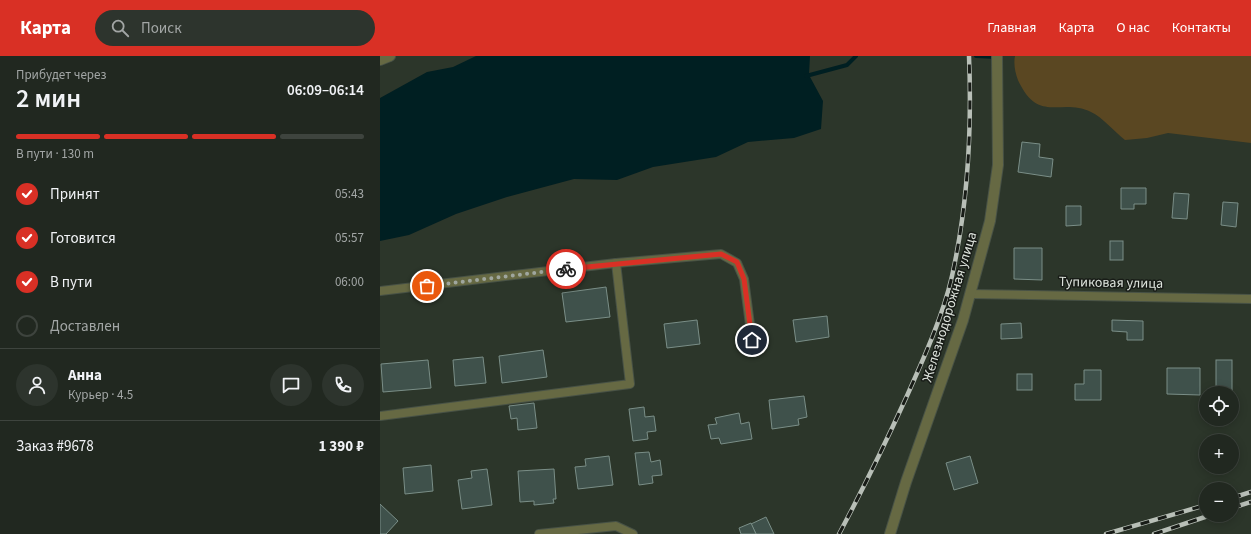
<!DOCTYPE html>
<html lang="ru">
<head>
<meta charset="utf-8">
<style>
	:root { --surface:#212820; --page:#2d342d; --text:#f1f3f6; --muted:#a2a6a5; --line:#3e443e; --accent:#d93025 }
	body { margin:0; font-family:"Source Sans 3",sans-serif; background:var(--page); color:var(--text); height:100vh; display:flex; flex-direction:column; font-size:15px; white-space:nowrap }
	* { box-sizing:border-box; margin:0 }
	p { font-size:13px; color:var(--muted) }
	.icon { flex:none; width:22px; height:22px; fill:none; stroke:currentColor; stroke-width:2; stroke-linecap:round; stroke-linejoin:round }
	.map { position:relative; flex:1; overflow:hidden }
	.panel { display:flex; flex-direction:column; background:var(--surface); width:380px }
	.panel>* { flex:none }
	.buttons { position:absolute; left:819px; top:330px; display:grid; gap:8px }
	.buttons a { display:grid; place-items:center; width:40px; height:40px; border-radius:50%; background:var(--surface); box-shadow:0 2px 10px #0003,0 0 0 1px var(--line); font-size:20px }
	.pin { position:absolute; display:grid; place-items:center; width:34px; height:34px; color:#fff; margin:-17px; border:2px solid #fff; border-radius:50%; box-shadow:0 1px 4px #0007 }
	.courier { position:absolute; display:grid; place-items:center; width:40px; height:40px; margin:-20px; border:3px solid #d93025; border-radius:50%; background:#fff; color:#222; box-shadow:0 1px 5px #0007 }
	.headline em { font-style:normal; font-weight:600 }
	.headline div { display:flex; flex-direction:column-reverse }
	.headline { display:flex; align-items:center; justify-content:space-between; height:68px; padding:0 16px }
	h1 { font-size:26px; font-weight:600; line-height:30px }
	.bar { display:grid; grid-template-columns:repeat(4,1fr); gap:6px 4px; align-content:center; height:48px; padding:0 16px }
	.bar i { height:5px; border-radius:3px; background:var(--line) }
	.bar .current { background:var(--accent) }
	.bar p { grid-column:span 4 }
	.line { display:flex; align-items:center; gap:10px; padding:0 16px; border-top:1px solid var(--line) }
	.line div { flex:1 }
	.round { display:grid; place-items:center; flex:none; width:42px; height:42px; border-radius:21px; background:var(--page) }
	ol { padding:0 16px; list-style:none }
	li { display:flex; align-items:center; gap:12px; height:44px }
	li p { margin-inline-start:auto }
	li .icon { padding:4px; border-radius:50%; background:var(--accent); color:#fff; stroke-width:4 }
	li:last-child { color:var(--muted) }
	li i { width:22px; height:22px; border:2px solid var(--line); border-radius:50% }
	header { display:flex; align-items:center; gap:24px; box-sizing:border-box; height:56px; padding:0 20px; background:var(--accent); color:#fff }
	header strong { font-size:19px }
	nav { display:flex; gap:22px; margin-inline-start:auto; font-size:14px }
	.search { width:280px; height:36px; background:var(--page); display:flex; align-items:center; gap:10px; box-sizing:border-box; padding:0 14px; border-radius:22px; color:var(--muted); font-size:15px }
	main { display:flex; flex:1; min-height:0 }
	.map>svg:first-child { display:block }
	.green { fill:#5a4722 }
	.water { fill:#001f22 }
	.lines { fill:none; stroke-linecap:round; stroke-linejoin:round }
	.stream { stroke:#001f22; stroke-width:4 }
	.building { fill:#3f514b; stroke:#7a8e87 }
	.lane-casing { stroke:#485246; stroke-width:10 }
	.street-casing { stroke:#485246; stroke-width:12 }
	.lane { stroke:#666943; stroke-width:8 }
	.street { stroke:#666943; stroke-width:10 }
	.rail-casing { stroke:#b8bfb7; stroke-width:4.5 }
	.rail { stroke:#181c17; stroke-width:3; stroke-dasharray:9; stroke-linecap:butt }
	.done { stroke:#9fa69e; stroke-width:4; stroke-dasharray:0 7.2 }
	.route { stroke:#d93025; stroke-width:5 }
	.labels { text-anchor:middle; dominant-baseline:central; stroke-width:3; stroke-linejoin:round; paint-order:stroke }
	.street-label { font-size:14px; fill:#dde3dc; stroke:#181c17 }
</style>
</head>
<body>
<header>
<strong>Карта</strong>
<div class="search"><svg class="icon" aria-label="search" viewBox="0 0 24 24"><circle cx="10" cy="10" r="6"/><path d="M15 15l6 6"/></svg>Поиск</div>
<nav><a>Главная</a><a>Карта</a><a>О нас</a><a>Контакты</a></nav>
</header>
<main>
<section class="panel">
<div class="headline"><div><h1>2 мин</h1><p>Прибудет через</p></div><em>06:09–06:14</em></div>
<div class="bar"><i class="current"></i><i class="current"></i><i class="current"></i><i></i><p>В пути · 130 m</p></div>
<ol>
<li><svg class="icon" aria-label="check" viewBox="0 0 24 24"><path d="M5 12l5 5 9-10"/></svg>Принят<p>05:43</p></li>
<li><svg class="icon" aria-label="check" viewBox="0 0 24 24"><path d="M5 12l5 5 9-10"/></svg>Готовится<p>05:57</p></li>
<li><svg class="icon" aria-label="check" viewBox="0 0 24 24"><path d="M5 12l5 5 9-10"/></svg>В пути<p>06:00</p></li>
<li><i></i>Доставлен</li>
</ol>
<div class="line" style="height:72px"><a class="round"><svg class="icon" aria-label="person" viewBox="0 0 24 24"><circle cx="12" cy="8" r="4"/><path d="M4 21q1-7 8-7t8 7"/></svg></a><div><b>Анна</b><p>Курьер · 4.5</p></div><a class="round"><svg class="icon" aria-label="chat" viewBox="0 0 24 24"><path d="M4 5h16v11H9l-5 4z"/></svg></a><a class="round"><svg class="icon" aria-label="phone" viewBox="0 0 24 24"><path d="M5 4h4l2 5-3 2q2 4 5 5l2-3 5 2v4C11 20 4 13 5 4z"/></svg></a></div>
<div class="line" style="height:52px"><div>Заказ #9678</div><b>1 390 ₽</b></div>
</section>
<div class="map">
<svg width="871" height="478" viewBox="0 0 871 478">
	<rect width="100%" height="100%" fill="#2c362a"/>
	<path class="green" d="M635,0H871V87L788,77L767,82L745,84C735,76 722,61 711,56C683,42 660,66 641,30C636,22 633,9 635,0Z"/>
	<path class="water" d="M96,0H430L429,19L443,45L441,73L414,82L368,86L336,101L273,111L237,124L194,123L127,141L76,158L29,179L0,185V42L47,16L73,11Z"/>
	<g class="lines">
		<g class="stream">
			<path d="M596,0L616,1"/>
			<path d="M426,20L467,9L476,0"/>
		</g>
	</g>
	<g class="building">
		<path d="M642,86L660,88L659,101L673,103L671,121L638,116Z"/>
		<path d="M741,132H766V148H754V153H741Z"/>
		<path d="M794,137L809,138L807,163L792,162Z"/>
		<path d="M843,146L858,147L856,171L841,169Z"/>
		<path d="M686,150H701V169L686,170Z"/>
		<rect x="730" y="185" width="13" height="19"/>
		<path d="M634,192H662V224L634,223Z"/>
		<path d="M226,231L230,261L186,266L182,237Z"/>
		<path d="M447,260L449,281L416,286L413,264Z"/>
		<path d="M317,264L320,288L287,292L284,268Z"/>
		<path d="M732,264L763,265V284H747V276L732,275Z"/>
		<path d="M641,267L642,282L621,283V268Z"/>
		<path d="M163,294L167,321L122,327L119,300Z"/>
		<path d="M103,301L106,327L75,330L73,304Z"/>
		<path d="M48,304L51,332L3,336L1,308Z"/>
		<rect x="836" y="304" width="16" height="32"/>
		<path d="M787,312H820V339L787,338Z"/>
		<path d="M704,314H721V344H695V328H704Z"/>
		<rect x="637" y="318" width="15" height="16"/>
		<path d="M424,340L427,361L418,363L419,369L392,373L389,344Z"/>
		<path d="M154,347L157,372L138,374L137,362L131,363L129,350Z"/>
		<path d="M264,351L265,361L274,360L276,375L267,376L268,383L253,385L249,353Z"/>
		<path d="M359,357L361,368L369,366L372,383L341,388L339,382L331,383L328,369L337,368L335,362Z"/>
		<path d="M269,396L271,406L280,404L282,419L272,420L273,427L259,429L255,397Z"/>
		<path d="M229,400L233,429L198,433L195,411L206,410L205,403Z"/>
		<path d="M590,400L598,427L574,434L566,407Z"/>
		<path d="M51,409L53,435L25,438L23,412Z"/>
		<path d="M107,413L112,449L82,453L78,424L92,422L91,415Z"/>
		<path d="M174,413L176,443H173L174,447L154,449V445L140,446L138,415Z"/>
		<path d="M0,448L18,465L6,478H0Z"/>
		<path d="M386,461L394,478H376L371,468Z"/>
		<path d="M371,467L376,478H361L359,472Z"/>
	</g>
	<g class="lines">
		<defs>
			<g id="lane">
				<path d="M0,235L236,207L341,198L357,207L364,223L372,284"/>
				<path d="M590,238L871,243"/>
				<path d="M0,360L250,328L236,207"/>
				<path d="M159,478L236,470L253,478"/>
			</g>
			<g id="street">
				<path d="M0,4L10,0"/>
				<path d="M510,478L526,426L583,264L610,165L618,109L617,0"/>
			</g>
		</defs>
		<use href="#lane" class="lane-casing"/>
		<use href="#street" class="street-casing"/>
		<use href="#lane" class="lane"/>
		<use href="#street" class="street"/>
		<defs>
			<g id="rail">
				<path d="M852,442L871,436"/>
				<path d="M852,452L871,446"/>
				<path d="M459,478C483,433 505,388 526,342C543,304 563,260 572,220C588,148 592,74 589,0"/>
				<path d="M726,478L826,449"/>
				<path d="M774,478L831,459"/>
			</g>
		</defs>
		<use href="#rail" class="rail-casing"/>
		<use href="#rail" class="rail"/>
	</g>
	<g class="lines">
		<path class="done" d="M47,230L186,213"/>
		<path class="route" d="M186,213L341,198L357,206L364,223L372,284"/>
	</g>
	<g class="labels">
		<g class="street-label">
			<text transform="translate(731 227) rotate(1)">Тупиковая улица</text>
			<text transform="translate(570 251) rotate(-73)">Железнодорожная улица</text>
		</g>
	</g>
</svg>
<div class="buttons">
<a><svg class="icon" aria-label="locate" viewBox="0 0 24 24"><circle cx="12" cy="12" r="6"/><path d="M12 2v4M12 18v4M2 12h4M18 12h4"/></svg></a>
<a>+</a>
<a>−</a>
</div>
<div class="pin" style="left:47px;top:230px;background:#ea580c"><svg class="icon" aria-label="bag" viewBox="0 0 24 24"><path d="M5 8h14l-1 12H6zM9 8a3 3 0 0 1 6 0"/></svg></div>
<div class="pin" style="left:372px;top:284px;background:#1f2937"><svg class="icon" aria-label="home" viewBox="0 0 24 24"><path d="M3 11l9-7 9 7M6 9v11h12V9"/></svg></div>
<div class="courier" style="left:186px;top:213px"><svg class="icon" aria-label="bike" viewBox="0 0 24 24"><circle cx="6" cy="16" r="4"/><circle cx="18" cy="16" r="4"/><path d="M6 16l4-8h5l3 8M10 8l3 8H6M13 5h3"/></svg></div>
</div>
</main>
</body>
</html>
